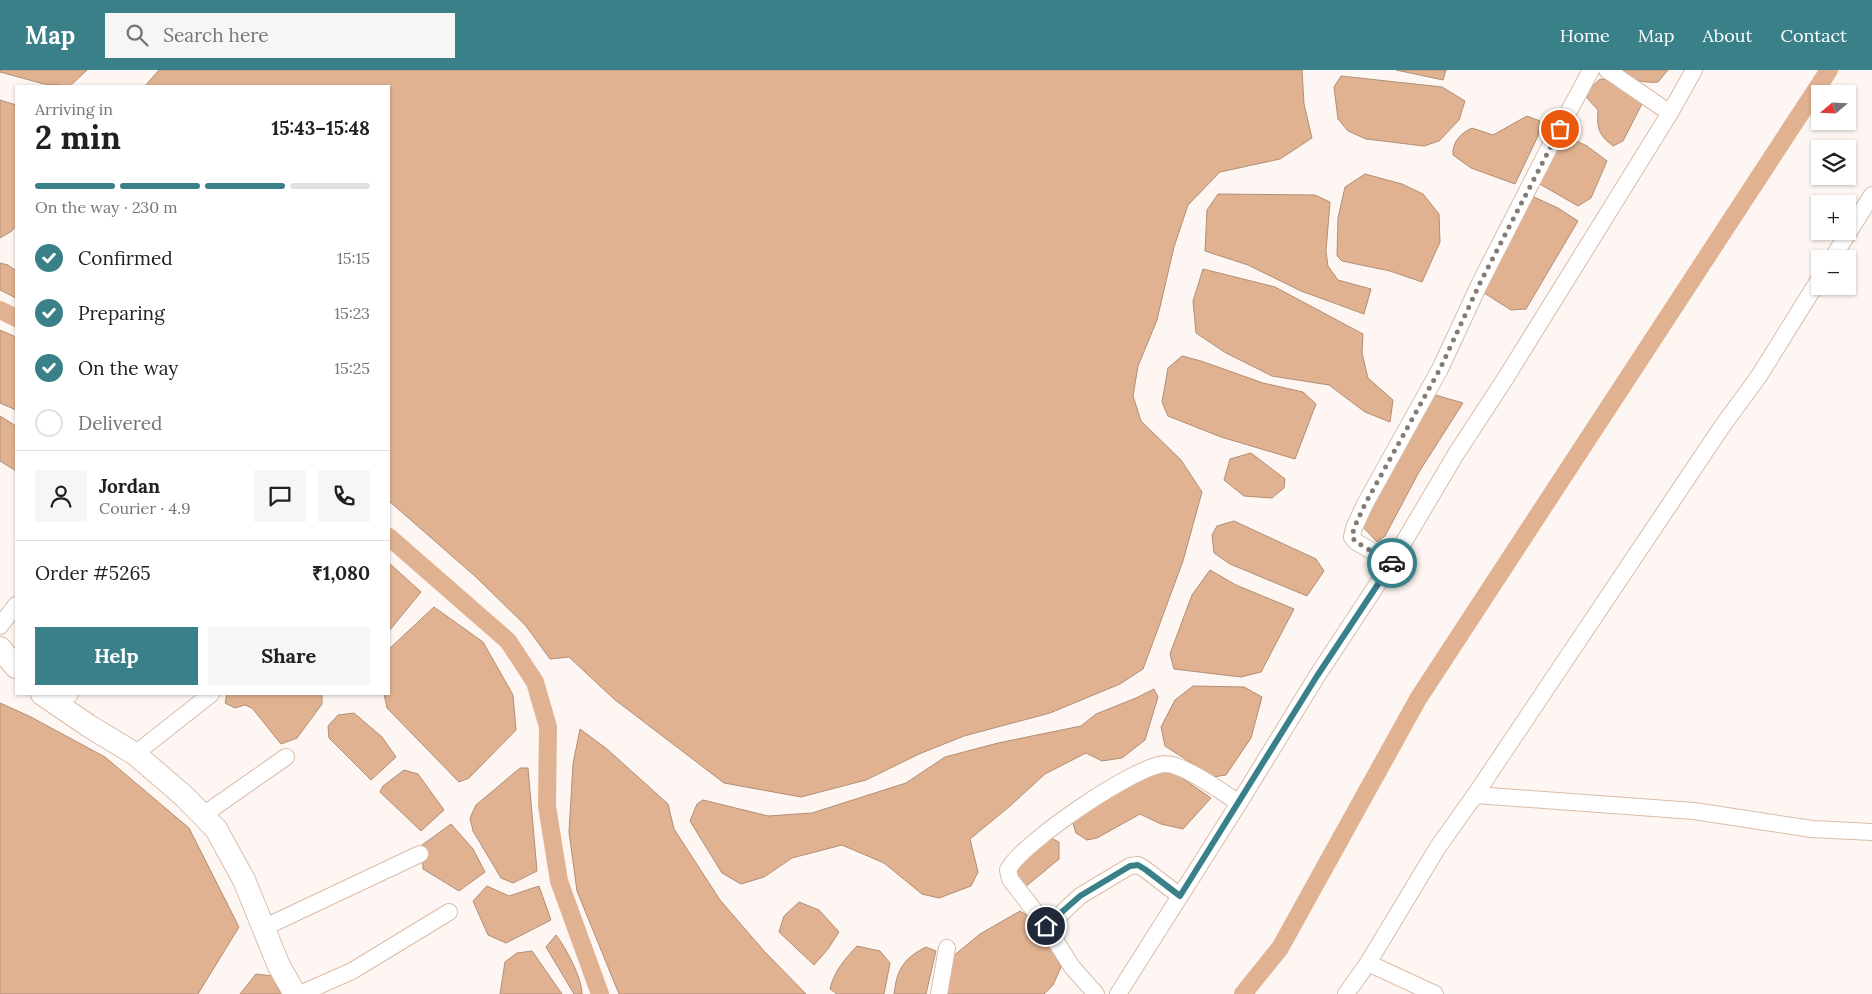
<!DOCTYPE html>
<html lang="en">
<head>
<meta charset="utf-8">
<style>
	:root { --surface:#fff; --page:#f6f6f6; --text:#202124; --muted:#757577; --line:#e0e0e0; --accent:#398089 }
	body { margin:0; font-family:Lora,serif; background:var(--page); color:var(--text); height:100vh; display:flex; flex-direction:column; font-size:19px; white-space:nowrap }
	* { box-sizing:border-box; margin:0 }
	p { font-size:16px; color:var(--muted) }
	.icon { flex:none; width:28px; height:28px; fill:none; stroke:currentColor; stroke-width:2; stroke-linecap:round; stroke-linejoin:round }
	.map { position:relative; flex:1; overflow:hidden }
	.drawer { position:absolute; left:15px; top:15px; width:375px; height:610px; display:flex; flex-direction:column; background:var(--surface); border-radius:0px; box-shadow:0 1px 4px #0004 }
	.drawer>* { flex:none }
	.needle { width:32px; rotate:251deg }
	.buttons { position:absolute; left:1811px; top:15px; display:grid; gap:10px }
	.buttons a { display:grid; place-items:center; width:45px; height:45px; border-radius:0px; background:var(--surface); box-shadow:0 1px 4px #0004; font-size:25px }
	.pin { position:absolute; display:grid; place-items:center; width:42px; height:42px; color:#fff; margin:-21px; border:2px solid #fff; border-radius:50%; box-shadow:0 1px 5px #0007 }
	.courier { position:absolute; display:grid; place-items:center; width:50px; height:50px; margin:-25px; border:4px solid #398089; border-radius:50%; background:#fff; color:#222; box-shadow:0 1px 6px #0007 }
	.head em { font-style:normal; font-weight:700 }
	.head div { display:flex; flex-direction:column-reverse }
	.head { display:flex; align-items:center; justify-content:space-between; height:85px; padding:0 20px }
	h1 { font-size:32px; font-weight:700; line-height:38px }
	.bar { display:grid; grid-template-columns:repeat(4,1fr); gap:8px 5px; align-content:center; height:60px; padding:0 20px }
	.bar i { height:6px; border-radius:4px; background:var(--line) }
	.bar .active { background:var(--accent) }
	.bar p { grid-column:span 4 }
	.line { display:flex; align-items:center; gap:12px; padding:0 20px; border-top:1px solid var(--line) }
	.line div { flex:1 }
	.round { display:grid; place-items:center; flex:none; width:52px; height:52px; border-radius:0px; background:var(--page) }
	ol { padding:0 20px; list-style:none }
	li { display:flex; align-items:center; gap:15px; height:55px }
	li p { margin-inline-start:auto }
	li .icon { padding:5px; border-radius:50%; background:var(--accent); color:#fff; stroke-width:4 }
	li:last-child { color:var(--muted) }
	li i { width:28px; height:28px; border:2px solid var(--line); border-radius:50% }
	.action { display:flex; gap:10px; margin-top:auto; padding:10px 20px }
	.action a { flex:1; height:58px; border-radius:0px; background:var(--accent); color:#fff; font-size:20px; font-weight:700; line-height:58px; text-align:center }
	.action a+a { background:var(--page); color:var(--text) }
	header { display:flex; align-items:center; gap:30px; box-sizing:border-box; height:70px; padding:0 25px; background:var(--accent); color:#fff }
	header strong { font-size:24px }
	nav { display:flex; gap:28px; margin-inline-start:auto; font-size:18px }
	.search { width:350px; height:45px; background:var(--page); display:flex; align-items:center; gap:12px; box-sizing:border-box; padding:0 18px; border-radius:0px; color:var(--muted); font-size:19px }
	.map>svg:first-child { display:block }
	.water { fill:#e1b291; stroke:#b28e74 }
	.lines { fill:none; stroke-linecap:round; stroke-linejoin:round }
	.canal { stroke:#e1b291; stroke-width:18 }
	.street-casing { stroke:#dabda9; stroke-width:18 }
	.secondary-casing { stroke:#dabda9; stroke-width:24 }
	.street { stroke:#fff; stroke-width:16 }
	.secondary { stroke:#fff; stroke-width:22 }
	.done { stroke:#857b75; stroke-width:5; stroke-dasharray:0 9 }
	.route { stroke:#398089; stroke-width:6 }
</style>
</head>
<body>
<header>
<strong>Map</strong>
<div class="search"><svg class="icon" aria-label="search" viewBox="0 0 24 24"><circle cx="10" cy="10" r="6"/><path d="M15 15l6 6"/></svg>Search here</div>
<nav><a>Home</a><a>Map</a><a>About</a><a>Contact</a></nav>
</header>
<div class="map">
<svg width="1872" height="924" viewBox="0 0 1872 924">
	<rect width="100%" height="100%" fill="#fdf6f2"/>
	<g class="water">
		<path d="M0,0H87L70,16L44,14L0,2Z"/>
		<path d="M159,0H1302L1304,34L1312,68L1280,89L1220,102L1188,135L1174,177L1157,250L1138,296L1133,326L1141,351L1181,390L1202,422L1183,491L1143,599L1120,614L1050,643L964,666L919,684L866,710L801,727L724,713L614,629L569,587L550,589L526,556L476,507L389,431V16H145Z"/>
		<path d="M1396,0H1446L1443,10Z"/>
		<path d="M1621,0H1668L1658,12C1645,13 1630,11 1621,0Z"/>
		<path d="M1341,6L1442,17L1465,31L1459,50L1439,71L1424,76L1366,69L1348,61L1338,49L1334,17Z"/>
		<path d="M1600,9L1616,11L1643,32L1623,71L1613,76C1598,64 1597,59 1598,40L1587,28L1586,22Z"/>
		<path d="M0,30L16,35V155L12,161L0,168Z"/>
		<path d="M1527,46L1540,51L1538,66L1515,114L1471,98L1453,85C1452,72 1461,63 1472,58L1493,65Z"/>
		<path d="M1566,66L1587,76L1607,91L1591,128L1578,136L1538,113L1547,84Z"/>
		<path d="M1365,104L1402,114L1423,124L1439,144L1440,172L1422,212L1390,201L1342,191L1337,186L1338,148L1345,117Z"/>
		<path d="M1218,124L1315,125L1330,132L1326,181L1328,196L1338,210L1371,219L1364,244L1301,221L1248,195L1205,181L1207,140Z"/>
		<path d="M1534,127L1558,138L1578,151L1526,239L1511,240L1481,221L1510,158Z"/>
		<path d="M0,193L8,195L16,201V228L0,220Z"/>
		<path d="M1203,199L1275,217L1363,264L1362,283L1368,308L1393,330L1390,352L1365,342L1329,315L1272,306L1226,283L1196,263L1193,231Z"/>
		<path d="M0,260L16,267V340L0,333Z"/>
		<path d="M1182,286L1201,291L1263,313L1303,322L1316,334L1295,389L1221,367L1168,346L1162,332L1168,298Z"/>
		<path d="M1432,324L1463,333L1419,402L1385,466L1377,472L1362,456Z"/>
		<path d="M0,346L16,356V401L0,391Z"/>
		<path d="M1251,383L1285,409L1284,418L1272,428L1244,426L1224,410L1230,389Z"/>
		<path d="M1234,451L1316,489L1324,501L1307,526L1230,494L1214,483L1212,465L1217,456Z"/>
		<path d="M389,493L421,522L389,561Z"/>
		<path d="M1210,500L1236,515L1294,539L1261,602L1241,607L1174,599L1170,584L1192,525Z"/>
		<path d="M434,537L483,572L513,625L516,660L469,708L459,712L387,638L384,624H389V579Z"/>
		<path d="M1193,616L1244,617L1262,627L1251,668L1226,705L1213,707L1165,676L1161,657L1175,630Z"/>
		<path d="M1154,619L1158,627L1145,670L1122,688L1102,691L1086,683L1045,704L1010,736L970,769L978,802L971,816L939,828L922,824L884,793L842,775L792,788L764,807L741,814L722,803L690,751L697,734L703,730L768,746L812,743L906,713L945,687L998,673L1081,656L1096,644L1136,628Z"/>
		<path d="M227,624H322V634L297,668L281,674L252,638L245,635L235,638L225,633Z"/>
		<path d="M0,633L29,646L105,687L189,758L239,857L198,924H0Z"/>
		<path d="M354,643L382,667L396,687L371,710L329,668L328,656L338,645Z"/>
		<path d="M580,659L607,679L668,734L674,759L720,830L764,881L806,924H619L577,821L569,762L573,694Z"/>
		<path d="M1153,697L1176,704L1211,728L1183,759L1161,754L1140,744L1097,768L1087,770L1076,763L1072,750Z"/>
		<path d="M520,698H528L537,801L513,813L501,808L473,761L470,748L476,735Z"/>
		<path d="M404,700L418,704L444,740L421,761L380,722L383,716Z"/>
		<path d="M451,754L473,779L485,802L459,821L423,799L422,775Z"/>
		<path d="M1049,767L1059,772V789L1024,818L1010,802Z"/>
		<path d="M487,816L509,826L539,816L551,850L506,873L488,865L473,831Z"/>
		<path d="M799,832L819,840L839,862L828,879L814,895L779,862L784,846Z"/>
		<path d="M1020,841L1038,852L1061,897L1053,915L1044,924H941L946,892L980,864Z"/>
		<path d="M556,865C566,878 582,908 582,924H574L546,877Z"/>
		<path d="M857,876L880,881L890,893L884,924H837L830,919C834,901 845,889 857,876Z"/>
		<path d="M926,877L936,881L926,924H894C897,899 904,888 926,877Z"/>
		<path d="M532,881L562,924H500L505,892L517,883Z"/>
		<path d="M256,904L272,906L281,924H240Z"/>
	</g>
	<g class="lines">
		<g class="canal">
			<path d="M0,240L16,248"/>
			<path d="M389,467L508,571L535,612L548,657L547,736L559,811L600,924"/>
			<path d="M1243,924L1280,878L1418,629L1829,0"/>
		</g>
		<defs>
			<g id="street">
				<path d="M1607,0L1670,43"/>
				<path d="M1832,189L1872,125"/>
				<path d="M1392,492L1356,472L1352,467L1354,458L1365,434L1440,299L1480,213L1547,82L1591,0"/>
				<path d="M0,556L16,535"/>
				<path d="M59,636L70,624"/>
				<path d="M135,684L211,624"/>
				<path d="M1475,725L1694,741L1812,759L1872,762"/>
				<path d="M203,745L286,687"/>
				<path d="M1047,857L1080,826L1130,796L1138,795L1146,800L1180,826"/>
				<path d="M263,858L420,784"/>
				<path d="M1368,893L1435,924"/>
				<path d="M300,924L352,901L449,842"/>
				<path d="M939,924L947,878"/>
				<path d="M1096,924L1072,897L1047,857L1010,809L1008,800C1019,775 1138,693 1166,694C1183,694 1224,723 1239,733"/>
				<path d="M1118,924L1239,733L1317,606L1392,492L1456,384L1505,309L1670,43L1694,0"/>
				<path d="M1346,924L1368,893L1438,777L1475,725L1721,358L1759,306L1820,208"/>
			</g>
			<g id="secondary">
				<path d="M0,578L16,597"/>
				<path d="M42,624L89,656L135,684L185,727L216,759L244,810L279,896L295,924"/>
			</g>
		</defs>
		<use href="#street" class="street-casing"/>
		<use href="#secondary" class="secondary-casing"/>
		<use href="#street" class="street"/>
		<use href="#secondary" class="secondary"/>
	</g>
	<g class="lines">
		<path class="done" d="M1392,493L1356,472L1352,467L1354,458L1365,434L1440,299L1480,213L1560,59"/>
		<path class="route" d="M1046,856L1080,826L1130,796L1138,795L1146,800L1180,826L1317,606L1392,493"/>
	</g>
</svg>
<div class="buttons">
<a><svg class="needle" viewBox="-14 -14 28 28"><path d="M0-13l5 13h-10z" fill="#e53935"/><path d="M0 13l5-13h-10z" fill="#757577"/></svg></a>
<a><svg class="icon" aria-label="layers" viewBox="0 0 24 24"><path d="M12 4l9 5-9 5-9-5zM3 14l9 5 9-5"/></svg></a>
<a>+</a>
<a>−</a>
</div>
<div class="pin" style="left:1560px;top:59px;background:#ea580c"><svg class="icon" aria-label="bag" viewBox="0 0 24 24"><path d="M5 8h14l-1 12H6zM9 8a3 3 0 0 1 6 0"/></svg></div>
<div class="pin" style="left:1046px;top:856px;background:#1f2937"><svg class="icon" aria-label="home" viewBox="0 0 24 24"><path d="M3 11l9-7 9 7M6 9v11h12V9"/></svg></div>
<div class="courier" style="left:1392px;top:493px"><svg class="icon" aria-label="car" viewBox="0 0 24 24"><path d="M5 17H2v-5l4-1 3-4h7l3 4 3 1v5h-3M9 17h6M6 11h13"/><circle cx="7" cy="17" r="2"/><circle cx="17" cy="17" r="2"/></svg></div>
<section class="drawer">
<div class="head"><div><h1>2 min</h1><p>Arriving in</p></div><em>15:43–15:48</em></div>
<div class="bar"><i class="active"></i><i class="active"></i><i class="active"></i><i></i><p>On the way · 230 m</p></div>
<ol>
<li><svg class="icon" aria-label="check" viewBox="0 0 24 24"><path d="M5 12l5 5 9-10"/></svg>Confirmed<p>15:15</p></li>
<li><svg class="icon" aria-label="check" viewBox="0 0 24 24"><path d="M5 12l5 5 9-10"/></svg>Preparing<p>15:23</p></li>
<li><svg class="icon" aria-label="check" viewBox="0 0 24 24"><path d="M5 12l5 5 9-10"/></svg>On the way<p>15:25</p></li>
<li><i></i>Delivered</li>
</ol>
<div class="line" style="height:90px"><a class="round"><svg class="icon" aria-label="person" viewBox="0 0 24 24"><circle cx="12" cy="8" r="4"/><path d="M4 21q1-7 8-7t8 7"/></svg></a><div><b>Jordan</b><p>Courier · 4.9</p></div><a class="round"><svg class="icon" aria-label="chat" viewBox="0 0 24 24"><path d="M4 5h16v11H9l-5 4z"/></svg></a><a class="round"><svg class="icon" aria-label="phone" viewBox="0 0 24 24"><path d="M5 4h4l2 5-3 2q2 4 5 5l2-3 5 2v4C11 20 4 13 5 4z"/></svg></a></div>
<div class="line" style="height:65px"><div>Order #5265</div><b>₹1,080</b></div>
<div class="action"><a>Help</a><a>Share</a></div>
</section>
</div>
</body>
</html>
